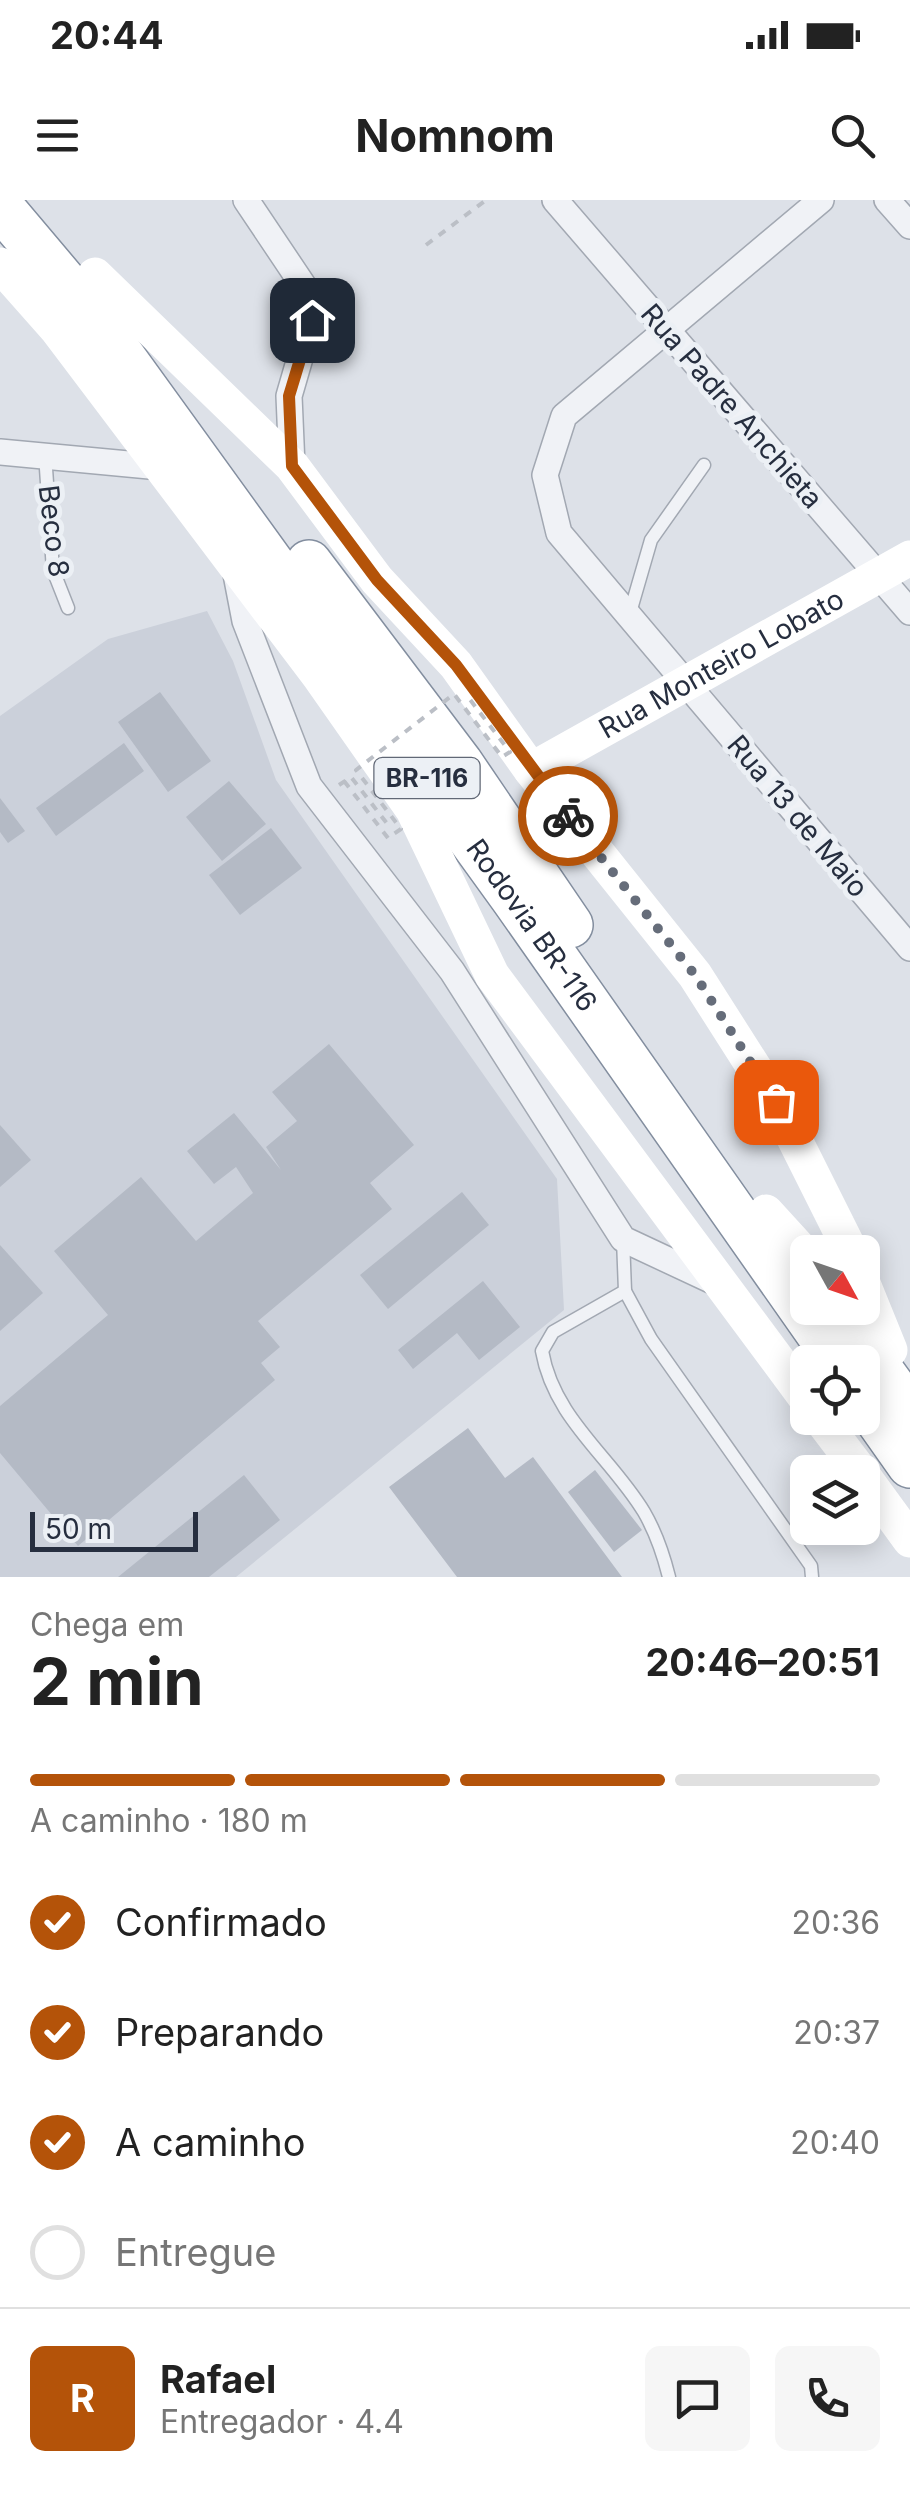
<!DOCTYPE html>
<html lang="pt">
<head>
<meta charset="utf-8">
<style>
	:root { --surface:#fff; --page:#f6f6f6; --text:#222; --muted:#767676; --line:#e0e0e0; --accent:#b45309 }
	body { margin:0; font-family:Inter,sans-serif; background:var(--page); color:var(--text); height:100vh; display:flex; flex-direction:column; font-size:38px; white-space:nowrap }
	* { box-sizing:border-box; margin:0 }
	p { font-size:32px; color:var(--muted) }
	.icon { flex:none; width:55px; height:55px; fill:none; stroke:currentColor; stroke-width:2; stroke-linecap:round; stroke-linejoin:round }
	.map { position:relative; height:1377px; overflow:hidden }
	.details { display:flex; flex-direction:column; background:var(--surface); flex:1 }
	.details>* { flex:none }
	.needle { width:65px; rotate:130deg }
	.controls { position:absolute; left:790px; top:1035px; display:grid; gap:20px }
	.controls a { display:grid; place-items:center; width:90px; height:90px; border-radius:15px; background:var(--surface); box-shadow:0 5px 25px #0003; font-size:50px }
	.scale { position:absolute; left:30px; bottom:25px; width:168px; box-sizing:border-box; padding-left:10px; border:5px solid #262e3f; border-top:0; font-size:28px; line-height:35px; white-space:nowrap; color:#262e3f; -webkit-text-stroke:8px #ecf0f5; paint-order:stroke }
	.pin { position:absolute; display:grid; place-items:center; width:85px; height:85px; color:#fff; margin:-42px; border-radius:20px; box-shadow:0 5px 15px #0006 }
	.courier { position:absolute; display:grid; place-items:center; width:100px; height:100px; margin:-50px; border:8px solid #b45309; border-radius:50%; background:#fff; color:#222; box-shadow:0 2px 12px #0007 }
	.overview em { font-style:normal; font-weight:700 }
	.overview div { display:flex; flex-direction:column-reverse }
	.overview { display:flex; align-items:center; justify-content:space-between; height:170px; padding:0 30px }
	h1 { font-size:65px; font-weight:700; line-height:75px }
	.bar { display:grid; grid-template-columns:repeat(4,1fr); gap:15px 10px; align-content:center; height:120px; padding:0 30px }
	.bar i { height:12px; border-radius:8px; background:var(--line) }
	.bar .current { background:var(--accent) }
	.bar p { grid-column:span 4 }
	.line { display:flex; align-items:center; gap:25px; padding:0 30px; border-top:2px solid var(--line) }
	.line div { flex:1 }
	.round { display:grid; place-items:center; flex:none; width:105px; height:105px; border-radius:15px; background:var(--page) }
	ol { padding:0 30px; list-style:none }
	li { display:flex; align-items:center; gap:30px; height:110px }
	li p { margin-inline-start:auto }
	li .icon { padding:10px; border-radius:50%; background:var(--accent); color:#fff; stroke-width:4 }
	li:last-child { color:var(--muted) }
	li i { width:55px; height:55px; border:5px solid var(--line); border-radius:50% }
	.status { display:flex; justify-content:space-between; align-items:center; height:70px; padding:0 50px; background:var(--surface); direction:ltr }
	.status svg { height:28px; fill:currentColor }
	header { display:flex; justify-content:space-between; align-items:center; height:130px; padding:0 30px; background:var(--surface); font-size:45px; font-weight:700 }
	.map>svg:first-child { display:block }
	.built { fill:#cbd0da }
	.building { fill:#b4bac5 }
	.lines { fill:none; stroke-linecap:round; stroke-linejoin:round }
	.lane-casing { stroke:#a2a8b2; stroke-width:15 }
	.street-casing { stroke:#a2a8b2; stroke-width:28 }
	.highway-casing { stroke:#838e9f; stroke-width:48 }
	.path { stroke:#bbbfc6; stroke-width:4; stroke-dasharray:8 8; stroke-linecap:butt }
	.lane { stroke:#f0f2f6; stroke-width:12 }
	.street { stroke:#f0f2f6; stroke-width:25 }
	.secondary { stroke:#fff; stroke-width:35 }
	.highway { stroke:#fff; stroke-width:45 }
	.path-bridge { stroke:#bbbfc6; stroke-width:4; stroke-dasharray:8 8; stroke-linecap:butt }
	.done { stroke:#666d7a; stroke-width:10; stroke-dasharray:0 18 }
	.route { stroke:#b45309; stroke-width:12 }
	.labels { text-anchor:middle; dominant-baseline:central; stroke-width:10; stroke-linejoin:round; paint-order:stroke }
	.shield { fill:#ecf0f5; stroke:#616876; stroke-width:2.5 }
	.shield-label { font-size:25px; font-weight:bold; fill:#262e3f }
	.street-label { font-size:28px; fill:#262e3f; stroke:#ecf0f5 }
</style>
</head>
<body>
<div class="status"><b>20:44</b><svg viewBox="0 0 49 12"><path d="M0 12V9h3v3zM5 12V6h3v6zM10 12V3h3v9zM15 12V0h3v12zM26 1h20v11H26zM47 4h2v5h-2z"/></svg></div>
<header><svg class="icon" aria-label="menu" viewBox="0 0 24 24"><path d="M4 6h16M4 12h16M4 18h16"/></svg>Nomnom<svg class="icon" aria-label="search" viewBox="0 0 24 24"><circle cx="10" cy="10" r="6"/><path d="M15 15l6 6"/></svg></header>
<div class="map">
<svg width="910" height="1377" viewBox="0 0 910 1377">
	<rect width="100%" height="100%" fill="#dde1e8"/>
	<path class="built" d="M207,411L233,461L276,580L557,979L564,1110L236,1377H0V516L108,439Z"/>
	<g class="building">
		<path d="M160,492L211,561L168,592L118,522Z"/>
		<path d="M124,543L144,571L56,636L36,608Z"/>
		<path d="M229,581L266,624L222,661L186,617Z"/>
		<path d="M0,598L25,631L8,643L0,632Z"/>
		<path d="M271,628L302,668L240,715L209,675Z"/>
		<path d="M329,844L414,945L370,983L392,1009L258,1121L280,1147L261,1163L275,1180L78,1346L0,1253V1206L108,1115L54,1051L141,977L196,1041L253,993L236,967L214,984L187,951L234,913L281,970L266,947L297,921L272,892Z"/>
		<path d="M0,925L31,960L0,987Z"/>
		<path d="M462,992L489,1025L388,1109L360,1075Z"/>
		<path d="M0,1045L43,1093L0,1131Z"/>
		<path d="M483,1081L520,1127L479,1160L457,1133L413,1169L398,1150Z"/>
		<path d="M468,1228L505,1278L533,1257L622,1377H457L389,1287Z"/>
		<path d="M595,1270L642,1330L614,1352L568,1292Z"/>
		<path d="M244,1275L280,1320L209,1377H118Z"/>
	</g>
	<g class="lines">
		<defs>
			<g id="lane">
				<path d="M45,254L53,370L68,408"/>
				<path d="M629,416L651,340L704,265"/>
				<path d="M623,1039L625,1091L651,1139L811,1366L812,1377"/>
				<path d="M625,1091L553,1132L542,1151C554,1219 611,1257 644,1312C655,1331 664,1357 669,1377"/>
			</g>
			<g id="street">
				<path d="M246,0L309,94L311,120L289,196L292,266"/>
				<path d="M555,0L910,412"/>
				<path d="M821,0L564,216L545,275L559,333L910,748"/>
				<path d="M887,0L910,26"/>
				<path d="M0,252L160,267"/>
				<path d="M235,369L245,421L309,586L452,771L623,1039L717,1083"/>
			</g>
			<g id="highway">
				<path id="s2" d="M0,6L92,115L514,699L839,1162"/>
				<path d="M309,363L460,563L570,725"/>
				<path d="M835,1108L910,1211"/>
				<path d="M862,1197L910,1265"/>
			</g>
		</defs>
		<use href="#lane" class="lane-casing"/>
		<use href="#street" class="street-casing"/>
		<use href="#highway" class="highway-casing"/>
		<g class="path">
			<path d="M426,45L486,0"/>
			<path d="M339,585L351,577L389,626"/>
		</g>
		<use href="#lane" class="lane"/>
		<use href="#street" class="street"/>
		<g class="secondary">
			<path d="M0,65L56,128L319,476L413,610L492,775L808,1201"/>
			<path d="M95,75L292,266L377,380L456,465L531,570L695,775L776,902L851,1052"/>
			<path id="s1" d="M531,570L910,358"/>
			<path d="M766,1012L808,1058"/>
			<path d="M862,1081L890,1150"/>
			<path d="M820,1218L861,1272"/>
			<path d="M862,1274L910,1340"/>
		</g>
		<use href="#highway" class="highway"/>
		<path class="path-bridge" d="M344,581L388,638L401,629L356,570L454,494L502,557L510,552L468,497"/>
	</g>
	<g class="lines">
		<path class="done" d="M568,616L695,775L776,902"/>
		<path class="route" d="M312,120L289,196L292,266L377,380L456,465L568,616"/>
	</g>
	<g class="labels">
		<rect class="shield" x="374.5" y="558" width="105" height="40" rx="8"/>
		<g class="shield-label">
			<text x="427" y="578">BR-116</text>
		</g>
		<g class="street-label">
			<text transform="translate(732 206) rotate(49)">Rua Padre Anchieta</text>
			<text transform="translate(54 331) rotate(83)">Beco 8</text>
			<text stroke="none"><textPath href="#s1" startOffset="218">Rua Monteiro Lobato</textPath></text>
			<text transform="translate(798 616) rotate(50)">Rua 13 de Maio</text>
			<text stroke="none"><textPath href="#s2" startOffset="895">Rodovia BR-116</textPath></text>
		</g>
	</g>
</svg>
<div class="controls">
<a><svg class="needle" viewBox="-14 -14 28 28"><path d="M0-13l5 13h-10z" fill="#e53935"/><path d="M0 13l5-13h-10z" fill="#767676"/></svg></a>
<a><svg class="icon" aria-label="locate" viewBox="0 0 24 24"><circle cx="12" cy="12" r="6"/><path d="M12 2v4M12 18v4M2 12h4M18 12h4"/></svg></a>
<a><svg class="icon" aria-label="layers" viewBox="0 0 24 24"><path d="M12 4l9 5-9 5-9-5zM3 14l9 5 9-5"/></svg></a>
</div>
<div class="scale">50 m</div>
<div class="pin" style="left:776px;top:902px;background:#ea580c"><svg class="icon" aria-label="bag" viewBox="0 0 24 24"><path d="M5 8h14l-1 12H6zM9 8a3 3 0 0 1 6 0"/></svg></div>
<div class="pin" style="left:312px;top:120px;background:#1f2937"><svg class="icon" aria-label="home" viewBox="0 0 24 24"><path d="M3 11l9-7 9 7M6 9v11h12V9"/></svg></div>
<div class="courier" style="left:568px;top:616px"><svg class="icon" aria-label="bike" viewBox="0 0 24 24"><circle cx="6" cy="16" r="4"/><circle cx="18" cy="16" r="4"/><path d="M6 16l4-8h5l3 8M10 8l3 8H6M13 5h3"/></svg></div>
</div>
<section class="details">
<div class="overview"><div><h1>2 min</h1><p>Chega em</p></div><em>20:46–20:51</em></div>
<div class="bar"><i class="current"></i><i class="current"></i><i class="current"></i><i></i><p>A caminho · 180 m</p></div>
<ol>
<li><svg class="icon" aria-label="check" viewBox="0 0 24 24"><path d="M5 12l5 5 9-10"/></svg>Confirmado<p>20:36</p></li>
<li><svg class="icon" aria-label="check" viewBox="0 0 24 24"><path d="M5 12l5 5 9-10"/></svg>Preparando<p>20:37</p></li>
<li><svg class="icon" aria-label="check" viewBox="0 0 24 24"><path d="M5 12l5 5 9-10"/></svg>A caminho<p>20:40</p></li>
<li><i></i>Entregue</li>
</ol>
<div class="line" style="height:180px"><b class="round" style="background:var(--accent);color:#fff">R</b><div><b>Rafael</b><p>Entregador · 4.4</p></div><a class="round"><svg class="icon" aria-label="chat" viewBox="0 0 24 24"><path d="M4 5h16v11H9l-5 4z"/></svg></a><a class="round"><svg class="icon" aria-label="phone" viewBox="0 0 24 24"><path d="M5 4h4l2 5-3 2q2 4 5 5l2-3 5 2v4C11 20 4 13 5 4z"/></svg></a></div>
</section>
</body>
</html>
